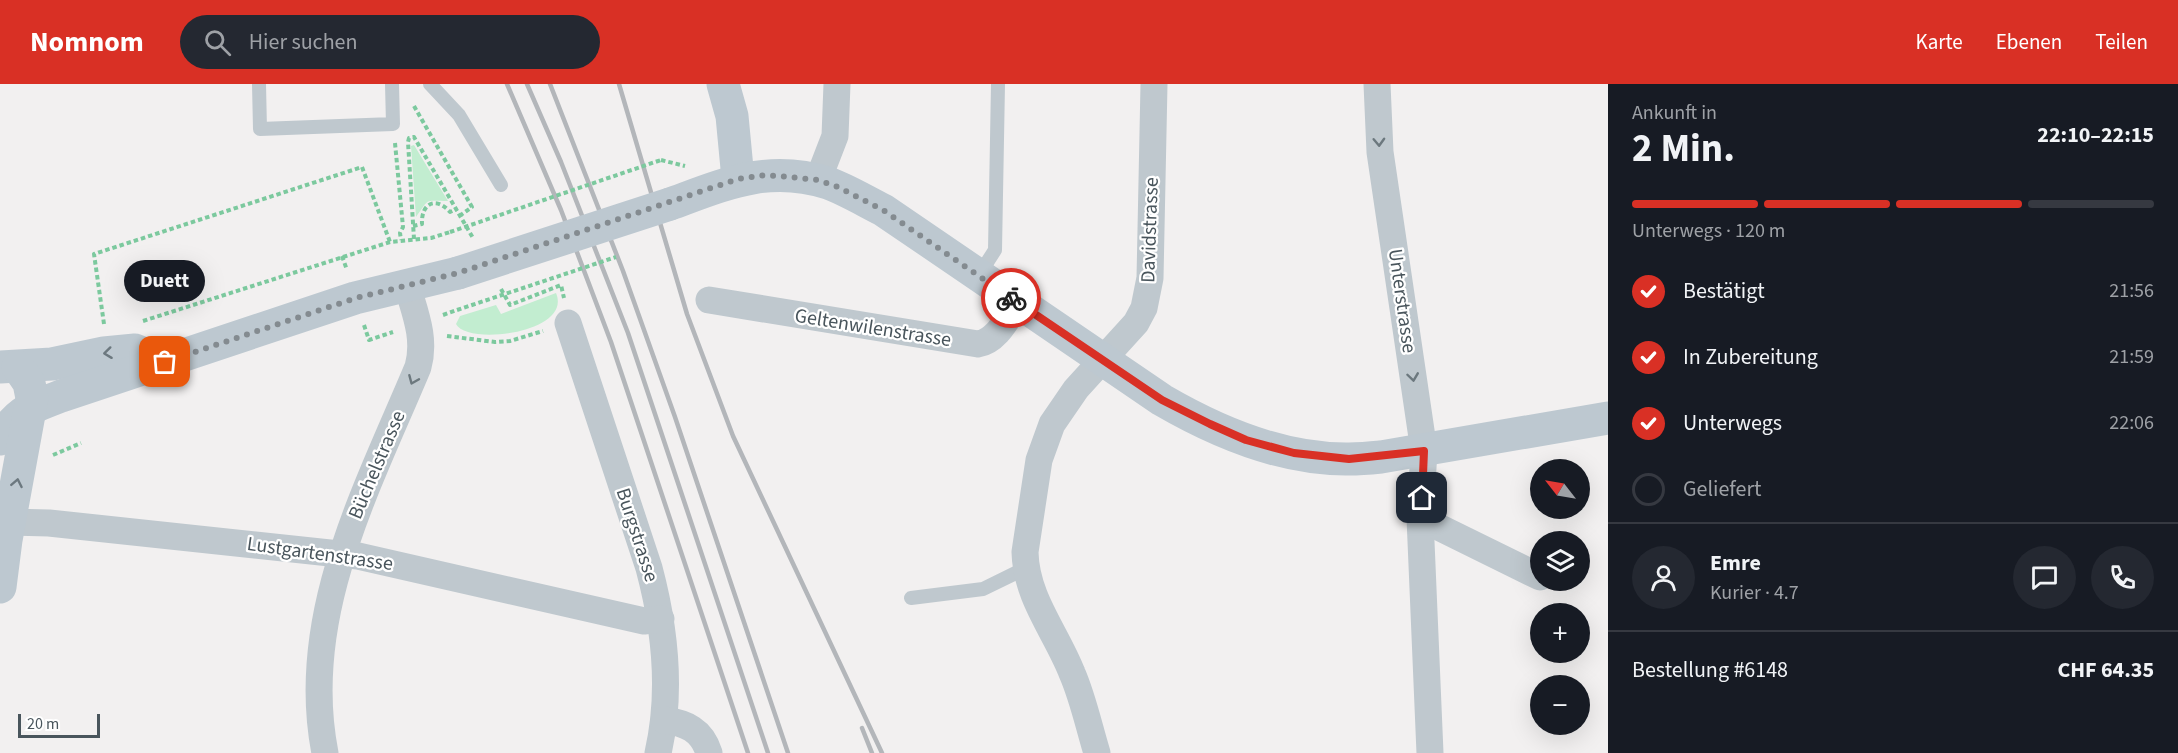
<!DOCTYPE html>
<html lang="de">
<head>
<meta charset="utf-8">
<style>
	:root { --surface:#171b24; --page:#242831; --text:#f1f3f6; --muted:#9ea1a6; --line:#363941; --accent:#d93025 }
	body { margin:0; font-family:"Source Sans 3",sans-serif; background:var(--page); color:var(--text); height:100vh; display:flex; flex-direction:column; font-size:22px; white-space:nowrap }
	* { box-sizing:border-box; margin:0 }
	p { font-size:20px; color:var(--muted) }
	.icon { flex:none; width:33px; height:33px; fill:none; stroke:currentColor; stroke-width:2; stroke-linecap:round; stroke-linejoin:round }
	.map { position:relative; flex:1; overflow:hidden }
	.side { display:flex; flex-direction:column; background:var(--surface); width:570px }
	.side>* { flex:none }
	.needle { width:39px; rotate:301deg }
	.controls { position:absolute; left:1530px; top:375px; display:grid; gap:12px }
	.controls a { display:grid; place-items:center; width:60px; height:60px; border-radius:50%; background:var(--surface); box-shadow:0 6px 24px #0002; font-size:30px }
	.scale { position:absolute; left:18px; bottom:15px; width:82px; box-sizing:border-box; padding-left:6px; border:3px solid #49555c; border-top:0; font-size:16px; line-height:21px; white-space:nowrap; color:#49555c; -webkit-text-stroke:4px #fff; paint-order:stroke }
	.pin { position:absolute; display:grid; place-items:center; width:51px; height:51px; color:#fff; margin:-26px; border-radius:12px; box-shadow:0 3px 9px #0006 }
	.courier { position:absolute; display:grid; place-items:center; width:60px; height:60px; margin:-30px; border:4px solid #d93025; border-radius:50%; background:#fff; color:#222; box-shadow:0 2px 8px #0007 }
	.bubble { position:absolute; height:42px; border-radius:21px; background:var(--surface); box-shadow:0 6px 24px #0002; font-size:20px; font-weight:700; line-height:42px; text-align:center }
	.overview em { font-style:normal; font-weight:700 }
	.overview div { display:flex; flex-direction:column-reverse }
	.overview { display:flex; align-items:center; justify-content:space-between; height:102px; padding:0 24px }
	h1 { font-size:39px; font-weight:700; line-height:45px }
	.bar { display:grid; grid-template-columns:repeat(4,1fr); gap:9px 6px; align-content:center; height:72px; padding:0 24px }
	.bar i { height:8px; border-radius:4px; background:var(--line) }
	.bar .current { background:var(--accent) }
	.bar p { grid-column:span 4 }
	.line { display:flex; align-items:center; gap:15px; padding:0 24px; border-top:2px solid var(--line) }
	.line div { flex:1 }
	.round { display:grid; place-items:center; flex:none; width:63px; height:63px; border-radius:32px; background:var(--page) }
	ol { padding:0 24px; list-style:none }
	li { display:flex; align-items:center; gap:18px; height:66px }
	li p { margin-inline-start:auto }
	li .icon { padding:6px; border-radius:50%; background:var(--accent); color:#fff; stroke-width:4 }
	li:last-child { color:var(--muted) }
	li i { width:33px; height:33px; border:3px solid var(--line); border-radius:50% }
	header { display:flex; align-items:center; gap:36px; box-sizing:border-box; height:84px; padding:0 30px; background:var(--accent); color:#fff }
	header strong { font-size:28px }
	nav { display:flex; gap:33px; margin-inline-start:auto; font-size:21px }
	.search { width:420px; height:54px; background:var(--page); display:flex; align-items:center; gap:15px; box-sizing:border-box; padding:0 21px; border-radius:33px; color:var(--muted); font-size:22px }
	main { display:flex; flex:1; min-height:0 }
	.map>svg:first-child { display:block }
	.green { fill:#c2edd0 }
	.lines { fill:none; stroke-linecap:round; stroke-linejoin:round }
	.path { stroke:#7cc99e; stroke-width:4; stroke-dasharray:4.5 3; stroke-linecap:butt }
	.service { stroke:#bfc8ce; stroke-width:14 }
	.minor { stroke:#bfc8ce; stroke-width:27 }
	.secondary { stroke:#bdc8d0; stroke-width:33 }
	.rail { stroke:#b3b6ba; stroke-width:4.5 }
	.path-bridge { stroke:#7cc99e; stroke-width:4; stroke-dasharray:4.5 3; stroke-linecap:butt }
	.secondary-bridge { stroke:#bdc8d0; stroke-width:33 }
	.oneway { stroke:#6c787e }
	.oneway2 { stroke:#6c787f }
	.done { stroke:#848b90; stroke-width:6; stroke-dasharray:0 10.8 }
	.route { stroke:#d93025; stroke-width:8 }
	.labels { text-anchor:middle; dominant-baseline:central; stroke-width:4.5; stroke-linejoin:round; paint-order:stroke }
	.street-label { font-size:20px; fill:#49555c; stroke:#fff }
</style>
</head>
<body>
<header>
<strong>Nomnom</strong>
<div class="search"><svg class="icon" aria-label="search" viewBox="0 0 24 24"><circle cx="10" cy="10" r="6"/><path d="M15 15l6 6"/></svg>Hier suchen</div>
<nav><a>Karte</a><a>Ebenen</a><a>Teilen</a></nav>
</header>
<main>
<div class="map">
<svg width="1608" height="669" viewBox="0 0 1608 669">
	<rect width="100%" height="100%" fill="#f2f0f0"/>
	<g class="green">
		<path d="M414,61L448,117C423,117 430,114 416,133L411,62Z"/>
		<path d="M556,209C573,249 467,262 456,240L460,232L496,221L501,230Z"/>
	</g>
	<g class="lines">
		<g class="path">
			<path d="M414,22L472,123L461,131"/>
			<path d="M395,59L403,143L400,149L401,156"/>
			<path d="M661,76L685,82"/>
			<path d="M413,142L422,140C421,119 436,112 450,128L457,125"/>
			<path d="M414,155L408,58L409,54L414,53L473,154"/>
			<path d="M342,172L347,186"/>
			<path d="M501,205L510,221L561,201L564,214"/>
			<path d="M443,231L457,226"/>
			<path d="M143,237L390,158L431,154L450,148"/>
			<path d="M104,240L94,170L362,83L390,158"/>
			<path d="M364,241L369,256L393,248"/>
			<path d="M447,252L495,258L510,257L543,247"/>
			<path d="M53,371L81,359"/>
		</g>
		<g class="service">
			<path d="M259,0L260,45L393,40L392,0"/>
			<path d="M430,0L459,31L501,101"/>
			<path d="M979,191L995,166L998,0"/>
			<path d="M911,514L983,505L1026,484"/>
		</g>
		<g class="minor">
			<path d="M1377,0L1380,68L1424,367L1420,434L1430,669"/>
			<path d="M818,96L835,52L837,0"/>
			<path d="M709,216L978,260C997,257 1008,233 1018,219"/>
			<path d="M568,239L649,484C665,544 672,608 658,669"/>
			<path d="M1420,434L1540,493"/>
			<path d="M9,438L49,439L358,472L644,537L661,535"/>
			<path d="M664,636C686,639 702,646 709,669"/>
			<path d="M325,669C298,532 367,405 418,283C426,254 415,229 407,201"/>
			<path d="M1097,669C1089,643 1083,614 1072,589C1056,548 1026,514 1025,468L1039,376L1052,340L1076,305L1136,239L1144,224L1150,194L1154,0"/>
		</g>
		<g class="secondary">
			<path d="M723,0L732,32L738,95"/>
			<path d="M670,120C725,100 768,80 828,99C847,106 865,117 883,126L1162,316C1217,348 1284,376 1349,375C1360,375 1371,374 1381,373L1608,334"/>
			<path d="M0,283L52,280L104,269L135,266L165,278"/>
			<path d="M0,355C20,325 29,325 61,312L355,214L458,189"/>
			<path d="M0,503L6,456L32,314L29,299L18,283"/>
		</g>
		<g class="rail">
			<path d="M507,0L561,126L611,258L748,669"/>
			<path d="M527,0L561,78L628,249L768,669"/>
			<path d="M550,0L623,187L675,333L788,669"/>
			<path d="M619,0L687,230L733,352L882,669"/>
			<path d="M862,644L872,669"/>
		</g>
		<g class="path-bridge">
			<path d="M450,148L661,76"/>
			<path d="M457,226L616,173"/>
		</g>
		<path class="secondary-bridge" d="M458,189L670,120"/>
	</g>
	<defs><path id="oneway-chevron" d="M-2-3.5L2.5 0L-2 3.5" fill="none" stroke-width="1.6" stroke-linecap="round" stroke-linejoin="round" transform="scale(1.5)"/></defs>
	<g class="oneway">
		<use href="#oneway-chevron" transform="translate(1379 58) rotate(88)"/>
		<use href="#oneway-chevron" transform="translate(1413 293) rotate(82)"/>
		<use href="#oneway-chevron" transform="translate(413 296) rotate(113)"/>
	</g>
	<g class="oneway2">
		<use href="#oneway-chevron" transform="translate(108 269) rotate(173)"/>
		<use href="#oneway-chevron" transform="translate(17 399) rotate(-79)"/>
	</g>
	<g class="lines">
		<path class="done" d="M165,278L356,214L458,189L738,95L765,91L789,93L818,96L838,103L883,126L1011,214"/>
		<path class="route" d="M1011,214L1162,316L1210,340L1246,356L1294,369L1349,375L1424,367L1422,414"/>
	</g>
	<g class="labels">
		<g class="street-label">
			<text transform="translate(1150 146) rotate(-88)">Davidstrasse</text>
			<text transform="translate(1402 217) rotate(82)">Unterstrasse</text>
			<text transform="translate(873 244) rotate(9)">Geltenwilenstrasse</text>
			<text transform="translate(377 381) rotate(-67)">Büchelstrasse</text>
			<text transform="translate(637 451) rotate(72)">Burgstrasse</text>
			<text transform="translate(320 470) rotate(8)">Lustgartenstrasse</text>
		</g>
	</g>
</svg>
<div class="controls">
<a><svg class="needle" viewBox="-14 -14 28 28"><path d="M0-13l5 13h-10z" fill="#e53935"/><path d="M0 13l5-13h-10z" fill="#9ea1a6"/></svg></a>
<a><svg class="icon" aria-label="layers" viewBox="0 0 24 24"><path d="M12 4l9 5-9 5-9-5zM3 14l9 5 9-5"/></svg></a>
<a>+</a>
<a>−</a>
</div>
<div class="scale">20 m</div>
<div class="pin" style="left:165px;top:278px;background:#ea580c"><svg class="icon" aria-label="bag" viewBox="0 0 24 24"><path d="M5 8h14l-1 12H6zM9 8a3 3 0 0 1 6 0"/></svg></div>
<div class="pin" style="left:1422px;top:414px;background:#1f2937"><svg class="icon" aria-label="home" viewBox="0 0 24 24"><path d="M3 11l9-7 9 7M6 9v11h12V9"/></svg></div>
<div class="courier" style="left:1011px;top:214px"><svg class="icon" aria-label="bike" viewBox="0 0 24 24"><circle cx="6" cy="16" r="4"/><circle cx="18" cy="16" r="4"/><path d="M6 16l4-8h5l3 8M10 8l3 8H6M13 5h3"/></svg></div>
<div class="bubble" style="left:124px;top:176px;width:81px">Duett</div>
</div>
<section class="side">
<div class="overview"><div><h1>2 Min.</h1><p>Ankunft in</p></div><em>22:10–22:15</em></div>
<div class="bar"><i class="current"></i><i class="current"></i><i class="current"></i><i></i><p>Unterwegs · 120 m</p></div>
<ol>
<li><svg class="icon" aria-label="check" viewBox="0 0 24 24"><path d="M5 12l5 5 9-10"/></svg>Bestätigt<p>21:56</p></li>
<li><svg class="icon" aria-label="check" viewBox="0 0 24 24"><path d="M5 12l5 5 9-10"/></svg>In Zubereitung<p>21:59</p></li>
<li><svg class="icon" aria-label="check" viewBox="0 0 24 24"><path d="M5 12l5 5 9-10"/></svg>Unterwegs<p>22:06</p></li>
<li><i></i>Geliefert</li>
</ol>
<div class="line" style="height:108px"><a class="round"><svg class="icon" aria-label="person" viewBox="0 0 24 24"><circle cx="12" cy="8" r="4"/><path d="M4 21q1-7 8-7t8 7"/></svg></a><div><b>Emre</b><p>Kurier · 4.7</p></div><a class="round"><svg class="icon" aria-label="chat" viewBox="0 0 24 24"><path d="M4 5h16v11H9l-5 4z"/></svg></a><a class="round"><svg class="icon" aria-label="phone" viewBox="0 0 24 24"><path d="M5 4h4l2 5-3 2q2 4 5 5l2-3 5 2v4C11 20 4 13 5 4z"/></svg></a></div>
<div class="line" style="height:78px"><div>Bestellung #6148</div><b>CHF 64.35</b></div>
</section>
</main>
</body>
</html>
